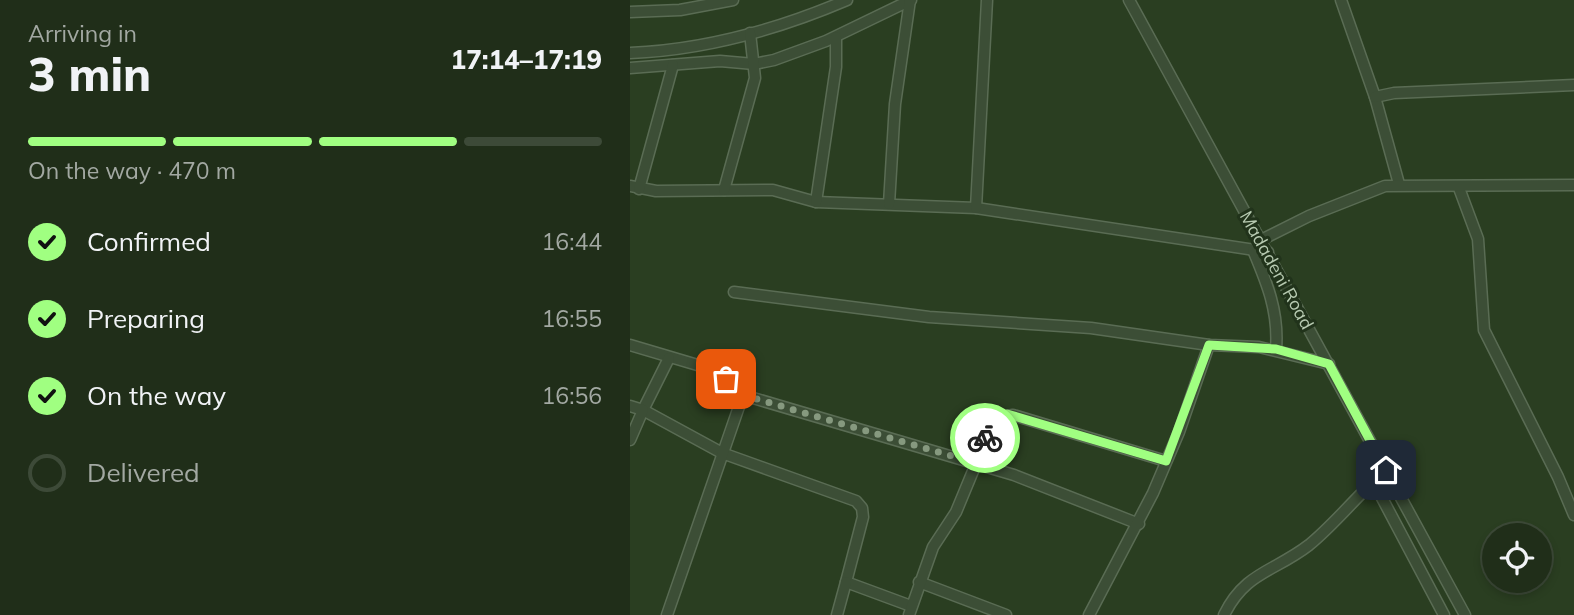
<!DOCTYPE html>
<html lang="en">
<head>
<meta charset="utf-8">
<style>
	:root { --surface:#202e19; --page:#2d3a26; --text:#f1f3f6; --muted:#a2a8a2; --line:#3d4a38; --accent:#a0ff81 }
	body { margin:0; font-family:Mulish,sans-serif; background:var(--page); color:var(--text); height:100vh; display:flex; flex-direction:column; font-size:26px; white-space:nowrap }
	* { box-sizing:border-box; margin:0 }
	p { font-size:23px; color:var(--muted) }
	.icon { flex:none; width:38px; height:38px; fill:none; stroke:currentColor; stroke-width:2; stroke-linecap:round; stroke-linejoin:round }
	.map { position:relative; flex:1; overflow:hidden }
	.sheet { display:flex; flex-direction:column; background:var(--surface); width:630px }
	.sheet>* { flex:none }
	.buttons { position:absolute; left:852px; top:523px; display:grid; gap:14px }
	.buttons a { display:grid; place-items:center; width:70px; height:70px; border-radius:50%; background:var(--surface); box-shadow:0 4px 10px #0003,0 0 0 2px var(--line); font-size:35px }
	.pin { position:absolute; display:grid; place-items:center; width:60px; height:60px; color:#fff; margin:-30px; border-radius:14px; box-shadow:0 4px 10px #0006 }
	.courier { position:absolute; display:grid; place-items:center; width:70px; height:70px; margin:-35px; border:5px solid #a0ff81; border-radius:50%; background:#fff; color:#222; box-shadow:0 2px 9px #0007 }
	.headline em { font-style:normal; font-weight:800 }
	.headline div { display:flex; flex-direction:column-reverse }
	.headline { display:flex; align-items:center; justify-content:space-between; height:119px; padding:0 28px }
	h1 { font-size:46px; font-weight:800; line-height:52px }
	.bar { display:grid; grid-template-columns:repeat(4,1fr); gap:10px 7px; align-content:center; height:84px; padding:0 28px }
	.bar i { height:9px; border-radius:5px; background:var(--line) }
	.bar .on { background:var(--accent) }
	.bar p { grid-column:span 4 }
	ol { padding:0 28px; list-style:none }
	li { display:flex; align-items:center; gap:21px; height:77px }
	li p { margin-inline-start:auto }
	li .icon { padding:7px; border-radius:50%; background:var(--accent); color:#111; stroke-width:4 }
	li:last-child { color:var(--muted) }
	li i { width:38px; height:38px; border:4px solid var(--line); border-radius:50% }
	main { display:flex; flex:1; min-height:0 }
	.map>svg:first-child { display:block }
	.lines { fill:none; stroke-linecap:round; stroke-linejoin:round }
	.minor-casing { stroke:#5a6c54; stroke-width:13 }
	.minor { stroke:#3c4e36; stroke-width:10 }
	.done { stroke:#86997f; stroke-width:7; stroke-dasharray:0 12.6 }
	.route { stroke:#a0ff81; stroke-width:9 }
	.labels { text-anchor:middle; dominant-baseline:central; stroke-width:6; stroke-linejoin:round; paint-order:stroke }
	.street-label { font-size:18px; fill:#b7cab1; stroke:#21331b }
</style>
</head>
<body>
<main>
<section class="sheet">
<div class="headline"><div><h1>3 min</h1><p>Arriving in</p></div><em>17:14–17:19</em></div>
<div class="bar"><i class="on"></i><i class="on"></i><i class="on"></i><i></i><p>On the way · 470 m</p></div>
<ol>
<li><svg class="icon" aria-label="check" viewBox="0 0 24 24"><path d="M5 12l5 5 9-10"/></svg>Confirmed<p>16:44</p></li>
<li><svg class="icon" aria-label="check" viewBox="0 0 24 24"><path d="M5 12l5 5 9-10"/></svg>Preparing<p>16:55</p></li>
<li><svg class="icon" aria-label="check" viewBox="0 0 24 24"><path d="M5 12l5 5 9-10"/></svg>On the way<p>16:56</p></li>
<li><i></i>Delivered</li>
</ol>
</section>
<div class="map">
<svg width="944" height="615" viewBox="0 0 944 615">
	<rect width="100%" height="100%" fill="#2a3e21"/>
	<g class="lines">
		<defs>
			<g id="minor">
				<path d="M499,0L835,615"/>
				<path d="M711,0L745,97L769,184"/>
				<path d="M0,12L50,10L103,0"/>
				<path d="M0,53C74,50 149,29 217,0"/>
				<path d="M0,68L90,61L124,64L144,60L196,41L281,0"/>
				<path d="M745,97L764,93L944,85"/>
				<path d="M0,186L26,191L143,190L186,202L346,208L638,252"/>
				<path d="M829,188L848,239L854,330L928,477L944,515"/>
				<path d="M9,189L43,65"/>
				<path d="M94,190L125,78L120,33"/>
				<path d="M186,202L206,67V37"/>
				<path d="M259,204L265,104L280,0"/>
				<path d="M346,208L357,0"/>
				<path d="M631,240L679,216L755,186L944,185"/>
				<path d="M623,250C637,283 649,312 646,349"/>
				<path d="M104,292L299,317L461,328L579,345L629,347L699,364"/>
				<path d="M0,345L81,369L113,395L384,475L509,524"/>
				<path d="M39,358L13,410L92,453L226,501L232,508L233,517L216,582L281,606"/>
				<path d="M0,406L13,410L0,440"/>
				<path d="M743,481L814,615"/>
				<path d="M289,582L376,615"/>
				<path d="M37,615L113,395"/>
				<path d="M207,615L216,582"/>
				<path d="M279,615L303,547L326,512L365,418L383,415L536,461"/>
				<path d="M459,615L523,493L549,432L579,345"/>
				<path d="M594,615C615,572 644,572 679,545C707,522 729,493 756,470"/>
			</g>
		</defs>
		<use href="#minor" class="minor-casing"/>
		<use href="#minor" class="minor"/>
	</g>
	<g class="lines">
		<path class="done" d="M96,379L113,395L346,463L355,438"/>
		<path class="route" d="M355,438L365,418L377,414L536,461L579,345L646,349L699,364L756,470"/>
	</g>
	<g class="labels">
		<g class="street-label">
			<text transform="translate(647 270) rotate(61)">Madadeni Road</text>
		</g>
	</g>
</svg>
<div class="buttons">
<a><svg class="icon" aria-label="locate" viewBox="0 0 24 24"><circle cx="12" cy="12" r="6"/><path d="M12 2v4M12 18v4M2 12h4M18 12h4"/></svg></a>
</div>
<div class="pin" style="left:96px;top:379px;background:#ea580c"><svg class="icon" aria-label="bag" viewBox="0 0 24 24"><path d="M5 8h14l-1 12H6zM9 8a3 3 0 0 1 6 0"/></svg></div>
<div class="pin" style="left:756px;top:470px;background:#1f2937"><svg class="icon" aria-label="home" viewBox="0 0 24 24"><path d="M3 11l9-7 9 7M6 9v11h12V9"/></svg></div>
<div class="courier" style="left:355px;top:438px"><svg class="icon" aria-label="bike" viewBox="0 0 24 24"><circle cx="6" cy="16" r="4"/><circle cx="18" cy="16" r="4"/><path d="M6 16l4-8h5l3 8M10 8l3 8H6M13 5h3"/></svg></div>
</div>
</main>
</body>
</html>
